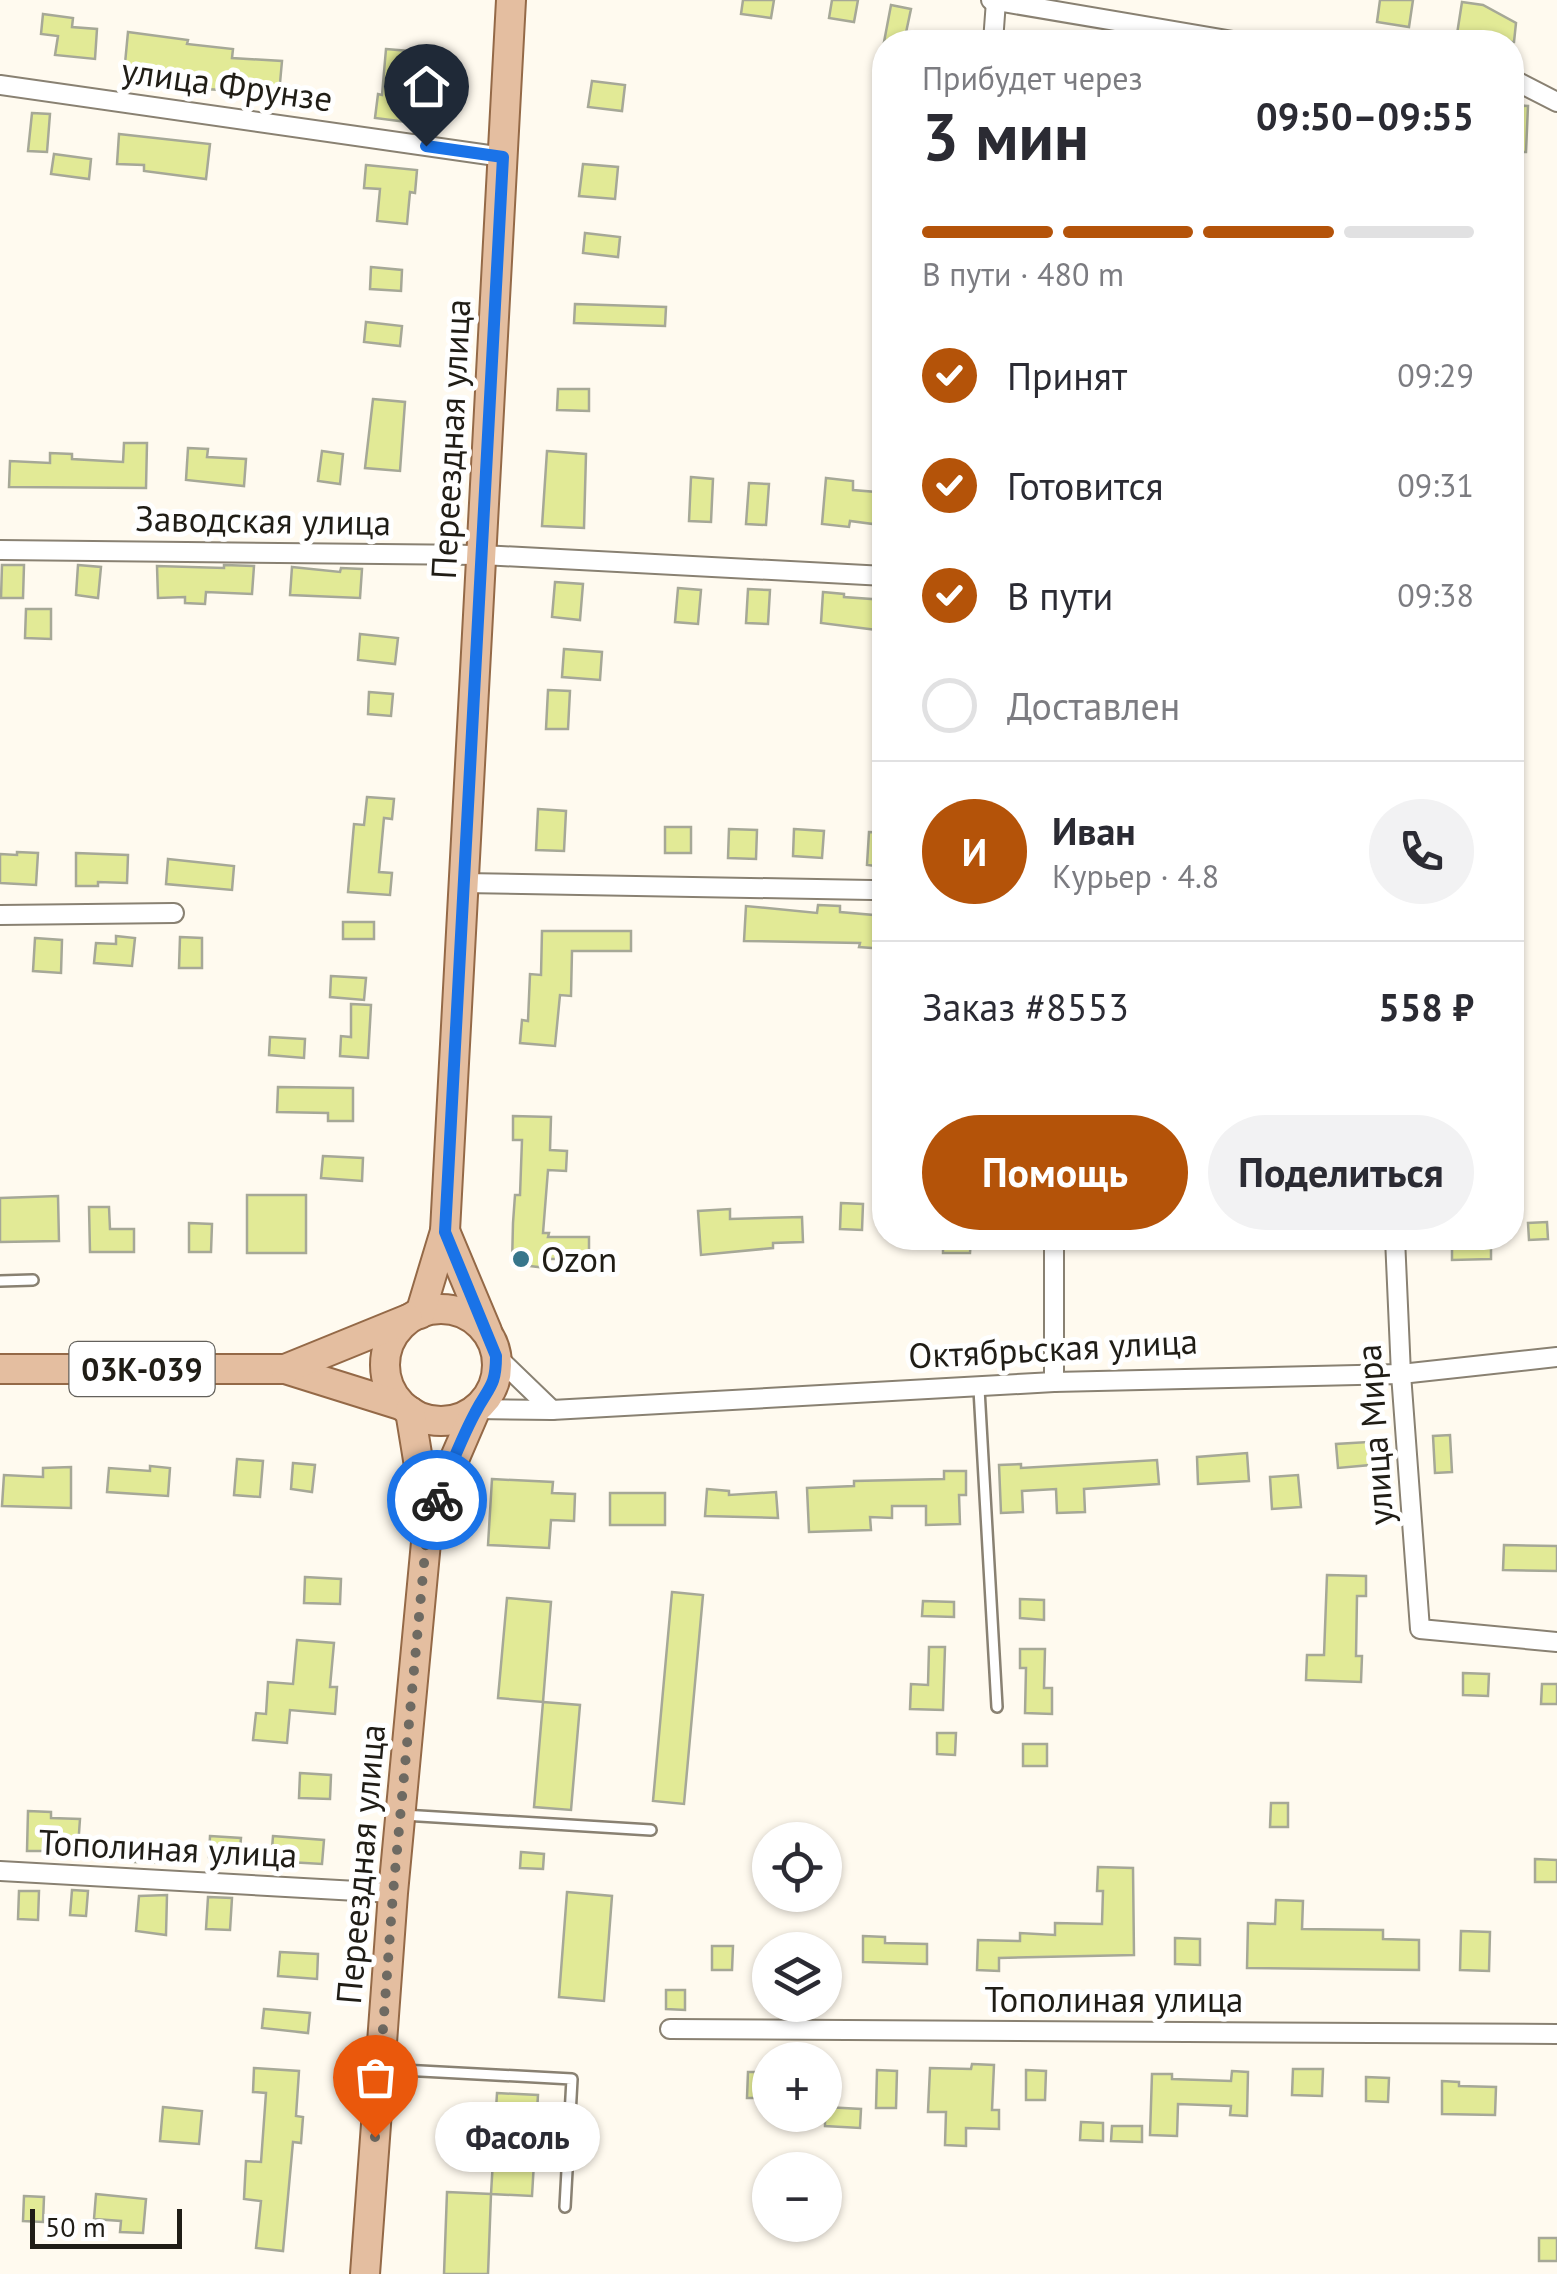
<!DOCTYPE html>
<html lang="ru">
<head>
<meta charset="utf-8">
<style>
	:root { --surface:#fff; --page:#f2f2f3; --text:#2b2b33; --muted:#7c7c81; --line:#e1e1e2; --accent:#b45309 }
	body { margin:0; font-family:"PT Sans",sans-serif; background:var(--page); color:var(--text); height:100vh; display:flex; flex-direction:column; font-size:38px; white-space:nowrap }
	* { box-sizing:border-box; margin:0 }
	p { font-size:32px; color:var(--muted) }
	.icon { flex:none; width:55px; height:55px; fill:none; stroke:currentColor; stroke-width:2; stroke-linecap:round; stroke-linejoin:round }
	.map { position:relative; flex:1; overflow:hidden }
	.details { position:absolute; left:872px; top:30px; width:652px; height:1220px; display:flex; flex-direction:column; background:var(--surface); border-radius:40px; box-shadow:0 2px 8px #0004 }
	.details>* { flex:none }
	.fabs { position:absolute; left:752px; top:1822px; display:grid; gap:20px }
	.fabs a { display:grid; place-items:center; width:90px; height:90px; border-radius:50%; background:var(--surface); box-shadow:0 2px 8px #0004; font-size:50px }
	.scale { position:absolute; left:30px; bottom:25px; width:152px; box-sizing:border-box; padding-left:10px; border:5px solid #201d16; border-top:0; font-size:28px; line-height:35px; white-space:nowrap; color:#201d16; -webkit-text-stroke:8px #fff; paint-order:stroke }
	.pin { position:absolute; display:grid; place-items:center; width:85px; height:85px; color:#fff; margin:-102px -42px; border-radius:50% 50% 50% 0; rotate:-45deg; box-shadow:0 0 10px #0007 }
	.pin .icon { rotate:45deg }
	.courier { position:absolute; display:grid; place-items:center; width:100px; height:100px; margin:-50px; border:8px solid #1a73e8; border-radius:50%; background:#fff; color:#222; box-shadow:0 2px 12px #0007 }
	.bubble { position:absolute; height:70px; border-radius:35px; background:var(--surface); box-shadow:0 2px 8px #0004; font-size:32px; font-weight:600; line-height:70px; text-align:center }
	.summary em { font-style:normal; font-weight:600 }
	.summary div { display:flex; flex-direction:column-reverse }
	.summary { display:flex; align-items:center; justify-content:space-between; height:170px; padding:0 50px }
	h1 { font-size:65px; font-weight:600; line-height:75px }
	.bar { display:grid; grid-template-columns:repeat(4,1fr); gap:15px 10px; align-content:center; height:120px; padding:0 50px }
	.bar i { height:12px; border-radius:8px; background:var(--line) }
	.bar .active { background:var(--accent) }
	.bar p { grid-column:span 4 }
	.line { display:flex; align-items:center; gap:25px; padding:0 50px; border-top:2px solid var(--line) }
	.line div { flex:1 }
	.round { display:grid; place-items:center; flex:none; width:105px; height:105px; border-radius:52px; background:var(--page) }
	ol { padding:0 50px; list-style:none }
	li { display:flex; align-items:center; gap:30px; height:110px }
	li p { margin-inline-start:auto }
	li .icon { padding:10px; border-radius:50%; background:var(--accent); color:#fff; stroke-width:4 }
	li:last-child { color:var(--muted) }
	li i { width:55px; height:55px; border:5px solid var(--line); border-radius:50% }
	.action { display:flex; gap:20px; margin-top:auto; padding:20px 50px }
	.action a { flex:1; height:115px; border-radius:60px; background:var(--accent); color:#fff; font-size:40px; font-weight:600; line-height:115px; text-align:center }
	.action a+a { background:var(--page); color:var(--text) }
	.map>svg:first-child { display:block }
	.building { fill:#e2ea96; stroke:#a6a897; stroke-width:2.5 }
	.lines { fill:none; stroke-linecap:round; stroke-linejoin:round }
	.lane-casing { stroke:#898172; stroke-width:14 }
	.street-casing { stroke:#898172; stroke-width:22 }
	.primary-casing { stroke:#946947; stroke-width:32 }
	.lane { stroke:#fff; stroke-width:9 }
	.street { stroke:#fff; stroke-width:18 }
	.primary { stroke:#e4bea0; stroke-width:28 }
	.done { stroke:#6e6a62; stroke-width:10; stroke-dasharray:0 18 }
	.route { stroke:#1a73e8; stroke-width:12 }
	.poi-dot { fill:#37768b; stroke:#fff; stroke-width:4 }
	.labels { text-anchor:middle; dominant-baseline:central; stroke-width:10; stroke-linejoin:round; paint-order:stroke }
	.shield { fill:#fff; stroke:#63615c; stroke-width:2.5 }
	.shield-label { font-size:32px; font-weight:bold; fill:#201d16 }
	.street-label { font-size:35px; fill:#201d16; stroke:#fff }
	.poi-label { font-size:35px; fill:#201d16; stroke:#fff; text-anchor:start }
</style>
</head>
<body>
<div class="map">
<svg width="1557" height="2274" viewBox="0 0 1557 2274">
	<rect width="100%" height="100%" fill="#fffaef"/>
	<g class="building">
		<path d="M743,0H774L771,18L741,14Z"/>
		<path d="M832,0H858L854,22L829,18Z"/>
		<path d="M1380,0H1413L1409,27L1377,22Z"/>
		<path d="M1462,2L1483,5L1516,23L1514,42H1495L1457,34Z"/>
		<path d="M891,5L911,9L904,42H884Z"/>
		<path d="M43,14L73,18L72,27L97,29L95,59L55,55L58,36L41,34Z"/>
		<path d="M128,32L188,40L187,44L233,49L232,58L282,61L279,94L207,89L208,85L124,74Z"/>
		<path d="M386,49L421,52L415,123L375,118L378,94L382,95Z"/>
		<path d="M592,81L625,85L622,111L588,107Z"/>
		<path d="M1512,105L1528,106L1526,152H1512Z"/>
		<path d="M32,113L50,114L47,152L28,151Z"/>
		<path d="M119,134L210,144L206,179L144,171V165L117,164Z"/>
		<path d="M54,154L91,159L89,179L51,174Z"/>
		<path d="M583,164L618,167L615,199L579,196Z"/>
		<path d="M366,165L417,170L415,193L410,192L407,224L377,221L380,189L364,188Z"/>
		<path d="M585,233L620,237L618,257L583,253Z"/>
		<path d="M371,267L402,270L401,291L370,289Z"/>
		<path d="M575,304L666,307L665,326L574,323Z"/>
		<path d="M366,322L402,326L400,346L364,342Z"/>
		<path d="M558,389H589V411L557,410Z"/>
		<path d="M373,399L405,402L400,471L365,468Z"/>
		<path d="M124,443H147L146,488L9,487L10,461L50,463V453L72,454V459L123,462Z"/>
		<path d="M188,448L208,449L207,457L246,459L244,486L186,480Z"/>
		<path d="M322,451L343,454L340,484L318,481Z"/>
		<path d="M547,451L586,454L584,528L542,526Z"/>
		<path d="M691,477L713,479L711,522L689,521Z"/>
		<path d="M826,478L853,481V490L876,492L873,524L850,521L849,527L822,524Z"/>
		<path d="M749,483L769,484L766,525L746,524Z"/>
		<path d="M2,565H24L23,598H1Z"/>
		<path d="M78,565L101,567L98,598L76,595Z"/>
		<path d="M224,565L254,566L252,594L206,592L205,604L185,603V597L158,598L157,566L224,568Z"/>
		<path d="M292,567L340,572L341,568L362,569L360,598L290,595Z"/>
		<path d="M555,582L583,584L580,620L552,617Z"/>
		<path d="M678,588L701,590L698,624L675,622Z"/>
		<path d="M748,589L770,590L768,624L746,623Z"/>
		<path d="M823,592L844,594V597L885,600V631L821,623Z"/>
		<path d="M26,609H51V639L25,638Z"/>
		<path d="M360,634L398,638L395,664L358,660Z"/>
		<path d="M564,649L602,652L600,680L562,677Z"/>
		<path d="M548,690L570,691L568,729H546Z"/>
		<path d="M369,692L393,694L391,716L368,714Z"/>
		<path d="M367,797L394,799L392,819L384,818L379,872L392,873L390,895L348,892L354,824L364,825Z"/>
		<path d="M538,809L566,811L564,851L536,850Z"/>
		<rect x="665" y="827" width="26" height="26"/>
		<path d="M729,829L757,830L756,859L728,858Z"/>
		<path d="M794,829L824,831L822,858L793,856Z"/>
		<path d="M869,832L885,833V867L867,865Z"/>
		<path d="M17,852L38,853L36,885L0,883V854L17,855Z"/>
		<path d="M76,853L128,855L127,883L98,882V886H76Z"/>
		<path d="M168,859L234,866L232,890L166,884Z"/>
		<path d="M818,905L840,906V912L885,916V949L859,947L860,943L744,941L746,906L817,913Z"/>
		<rect x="343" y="922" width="31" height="17"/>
		<path d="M542,931H631V951H572L571,996L560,995L555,1046L520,1043L522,1020L528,1021L530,974L541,975Z"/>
		<path d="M116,936L135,938L132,966L94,963L96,943L116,944Z"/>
		<path d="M180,937L202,938V968H179Z"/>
		<path d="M35,938L62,940L61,973L33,971Z"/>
		<path d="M331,976L366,978L364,1000L330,997Z"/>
		<path d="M351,1004L371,1005L368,1058L340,1056L341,1036L351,1037Z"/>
		<path d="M270,1037L305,1039L304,1058L269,1055Z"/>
		<path d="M278,1087L353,1088V1121H328V1113L277,1112Z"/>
		<path d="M513,1116L551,1117L550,1150L567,1151L566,1171L548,1170L543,1233H549L548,1237H589V1259H548L547,1268L512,1264L513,1223L515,1195H520L522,1140H513Z"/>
		<path d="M323,1156L363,1158L362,1181L321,1178Z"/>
		<rect x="247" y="1195" width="59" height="58"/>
		<path d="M58,1196L59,1241L0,1242V1198Z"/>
		<path d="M841,1203L863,1204L862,1230L840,1229Z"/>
		<path d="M89,1207H109L110,1229H134V1252H90Z"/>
		<path d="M730,1209V1219L802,1217L803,1242L773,1243V1248L701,1255L698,1211Z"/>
		<path d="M1547,1222L1548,1239L1529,1240L1528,1223Z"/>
		<path d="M189,1223L212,1224L211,1252H189Z"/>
		<path d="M943,1238H971L970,1253H943Z"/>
		<path d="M1452,1238H1491V1259L1452,1260Z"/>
		<path d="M1450,1435L1452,1472L1435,1473L1433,1436Z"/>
		<path d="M1368,1442L1370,1465L1338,1468L1336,1444Z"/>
		<path d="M1247,1453L1249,1481L1198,1484L1197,1457Z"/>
		<path d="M237,1459L263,1461L260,1497L234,1495Z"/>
		<path d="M1157,1460L1159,1484L1084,1489L1085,1512L1057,1513L1056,1489L1022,1491L1023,1512L1001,1513L999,1465L1021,1464V1468Z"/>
		<path d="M293,1463L315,1465L312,1492L291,1489Z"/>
		<path d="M150,1466L170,1468L168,1496L107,1492L109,1468L150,1471Z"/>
		<path d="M71,1467V1508L2,1506L4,1475L43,1477V1468Z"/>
		<path d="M944,1471H966V1495H959L960,1524L926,1525V1506H892V1518L870,1517L871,1530L809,1532L807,1488L854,1486V1481L944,1479Z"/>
		<path d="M1298,1475L1301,1507L1272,1509L1270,1477Z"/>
		<path d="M492,1479L553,1482L552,1493L575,1494L574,1521L551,1520L549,1548L488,1545Z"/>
		<path d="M707,1489L729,1491V1495L776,1492L778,1518L705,1516Z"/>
		<rect x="610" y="1493" width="55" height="32"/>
		<path d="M1504,1545L1557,1546V1571L1503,1570Z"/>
		<path d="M1327,1575L1366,1576V1596H1357L1356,1656H1362L1361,1682L1306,1680L1307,1655H1324Z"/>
		<path d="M305,1577L341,1579L340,1604L304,1603Z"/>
		<path d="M672,1592L703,1595L684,1804L653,1801Z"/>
		<path d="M507,1598L551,1602L543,1702L498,1698Z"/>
		<path d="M1020,1599L1044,1600V1620L1020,1618Z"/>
		<path d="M923,1601L954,1602V1617L922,1616Z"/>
		<path d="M297,1640L334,1643L330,1687H337L335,1714L290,1710L287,1743L253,1740L256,1713L266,1714L268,1682L293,1684Z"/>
		<path d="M929,1647H945L943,1710L910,1709L911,1684L928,1685Z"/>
		<path d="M1020,1649H1045L1044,1688H1052V1714L1025,1713L1026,1668H1020Z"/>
		<path d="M1463,1673L1489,1674L1488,1696L1463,1695Z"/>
		<path d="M1542,1684H1557V1704H1541Z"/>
		<path d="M543,1702L580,1705L571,1810L534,1807Z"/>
		<path d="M937,1733H956L955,1755L937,1754Z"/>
		<rect x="1023" y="1744" width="24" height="22"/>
		<path d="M300,1773L331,1775L330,1799L299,1798Z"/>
		<path d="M1271,1803H1288V1827H1270Z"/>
		<path d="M28,1811L51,1812V1818L80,1819L78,1847L51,1846V1851H27Z"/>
		<path d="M210,1836L241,1838L239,1859L209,1857Z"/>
		<path d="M273,1836L324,1840L322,1864L271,1861Z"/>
		<path d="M136,1842L165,1843V1863L135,1862Z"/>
		<path d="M521,1852L544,1854L543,1869L520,1868Z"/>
		<path d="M1535,1859L1557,1860V1882H1535Z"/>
		<path d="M1098,1867L1133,1868L1134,1955L999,1958V1971L977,1970L978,1940L1020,1941V1933L1055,1935V1923L1102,1924L1103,1891H1097Z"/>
		<path d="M72,1890L88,1891L86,1916L70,1915Z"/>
		<path d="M19,1891H39L38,1920L18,1919Z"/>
		<path d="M567,1892L612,1896L604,2001L559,1997Z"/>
		<path d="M167,1895L166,1935L136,1931L139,1896Z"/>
		<path d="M208,1897L232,1898L230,1930L206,1929Z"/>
		<path d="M1276,1900L1303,1901L1302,1929L1383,1930V1939L1419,1940V1970L1247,1968L1248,1923L1275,1924Z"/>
		<path d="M1461,1931L1490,1932L1489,1971L1460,1970Z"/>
		<path d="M863,1936L885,1937V1943L927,1944V1964L863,1962Z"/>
		<path d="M1175,1938L1200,1939V1965L1175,1964Z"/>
		<path d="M712,1946H733L732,1970H712Z"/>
		<path d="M280,1952L318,1954L317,1979L278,1976Z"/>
		<path d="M666,1990H685V2010L666,2009Z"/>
		<path d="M264,2009L310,2013L308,2033L262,2028Z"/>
		<path d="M972,2064L994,2065L992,2110H999V2129L966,2128V2146L945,2145L946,2112H928L930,2068L971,2069Z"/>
		<path d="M254,2068L299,2071L296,2116L303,2117L301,2143L293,2142L283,2251L256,2248L261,2201L244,2199L246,2161L261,2162L266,2093L253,2092Z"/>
		<path d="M1293,2069H1323L1322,2096L1292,2095Z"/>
		<path d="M877,2070L897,2071L896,2108H876Z"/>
		<path d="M1026,2070L1046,2071L1045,2100H1026Z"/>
		<path d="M1232,2071L1248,2072L1247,2116L1230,2115L1231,2106L1178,2104L1177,2136L1150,2135L1152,2074H1172V2079L1231,2081Z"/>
		<path d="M748,2072H766V2098H747Z"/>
		<path d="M1366,2077L1389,2078L1388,2102L1366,2101Z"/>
		<path d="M1442,2081L1459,2082V2086L1496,2087L1495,2115L1442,2114Z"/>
		<path d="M497,2093L538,2095L532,2196L491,2194Z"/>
		<path d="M163,2107L202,2111L199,2144L160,2141Z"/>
		<path d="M825,2107L861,2109L860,2128L825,2126Z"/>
		<path d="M1081,2122L1103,2123V2141L1080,2140Z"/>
		<path d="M1112,2126H1142V2142L1111,2141Z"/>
		<path d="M447,2192L491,2194L488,2274H444Z"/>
		<path d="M96,2194L146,2199L143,2233L120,2232L121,2221L94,2219Z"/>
		<path d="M24,2196L44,2197L43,2222L23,2221Z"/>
		<rect x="1539" y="2238" width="18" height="23"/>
	</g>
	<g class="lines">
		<defs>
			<g id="lane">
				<path d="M0,1281L33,1280"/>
				<path d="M979,1389L997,1707"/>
				<path d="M403,1815L651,1830"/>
				<path d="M383,2069L572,2079L565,2207"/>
			</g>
			<g id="street">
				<path d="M991,0L1239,42"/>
				<path d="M993,42L996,1"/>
				<path d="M1512,79L1557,102"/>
				<path d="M0,85L503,157"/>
				<path d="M0,550L482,555L885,576"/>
				<path d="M463,883L872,890"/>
				<path d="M0,915L174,913"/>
				<path d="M1395,1238L1401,1374L1420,1629L1557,1642"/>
				<path d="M496,1356L552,1410"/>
				<path d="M1054,1382V1238"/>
				<path d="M476,1409L552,1410L1054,1382L1401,1374L1557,1357"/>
				<path d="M0,1871L393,1893"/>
				<path d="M670,2029L1557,2034"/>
			</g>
			<g id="primary">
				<path d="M445,1231L487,1331"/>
				<circle cx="441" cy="1365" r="56"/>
				<path d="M420,1314L445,1231L511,0"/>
				<path d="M0,1369H285L400,1405"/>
				<path d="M285,1369L408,1319"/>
				<path d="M428,1520L476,1409"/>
				<path d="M365,2274L393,1893L428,1521L410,1411"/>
			</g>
		</defs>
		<use href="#lane" class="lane-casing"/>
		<use href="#street" class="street-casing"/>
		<use href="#primary" class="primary-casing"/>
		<use href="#lane" class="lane"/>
		<use href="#street" class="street"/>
		<use href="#primary" class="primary"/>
	</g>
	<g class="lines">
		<path class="done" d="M375,2137L393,1893L428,1521L437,1500"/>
		<path class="route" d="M426,146L503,157L445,1232L496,1356C496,1388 488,1387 475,1413C460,1441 449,1471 437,1500"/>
	</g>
	<circle class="poi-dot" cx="521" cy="1259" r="10"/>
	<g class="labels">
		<rect class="shield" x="69.5" y="1342" width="145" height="54" rx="8"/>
		<g class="shield-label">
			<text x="142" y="1369">03К-039</text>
		</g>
		<g class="street-label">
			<text transform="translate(227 84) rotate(8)">улица Фрунзе</text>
			<text transform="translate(450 439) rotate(-87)">Переездная улица</text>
			<text transform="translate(263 520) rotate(1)">Заводская улица</text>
			<text transform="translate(1053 1348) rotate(-3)">Октябрьская улица</text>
			<text transform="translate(1374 1435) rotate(-94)">улица Мира</text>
			<text transform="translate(168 1848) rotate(3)">Тополиная улица</text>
			<text transform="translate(360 1864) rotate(-85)">Переездная улица</text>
			<text x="1114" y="1999">Тополиная улица</text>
		</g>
		<g class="poi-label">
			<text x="541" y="1259">Ozon</text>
		</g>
	</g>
</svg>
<div class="fabs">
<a><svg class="icon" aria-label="locate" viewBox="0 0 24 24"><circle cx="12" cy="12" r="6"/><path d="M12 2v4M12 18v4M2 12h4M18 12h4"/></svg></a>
<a><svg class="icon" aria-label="layers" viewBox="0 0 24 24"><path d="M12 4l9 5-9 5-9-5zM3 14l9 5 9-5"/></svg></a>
<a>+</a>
<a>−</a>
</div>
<div class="scale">50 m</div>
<div class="pin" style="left:375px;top:2137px;background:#ea580c"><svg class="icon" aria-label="bag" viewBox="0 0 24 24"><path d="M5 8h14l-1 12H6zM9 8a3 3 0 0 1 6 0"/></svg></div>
<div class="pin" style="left:426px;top:146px;background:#1f2937"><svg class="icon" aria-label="home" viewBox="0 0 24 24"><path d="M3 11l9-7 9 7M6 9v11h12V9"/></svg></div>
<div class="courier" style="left:437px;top:1500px"><svg class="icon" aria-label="bike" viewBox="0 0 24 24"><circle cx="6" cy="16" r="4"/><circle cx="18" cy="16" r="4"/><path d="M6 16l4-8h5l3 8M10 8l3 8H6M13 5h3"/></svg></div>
<div class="bubble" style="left:435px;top:2102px;width:165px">Фасоль</div>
<section class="details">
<div class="summary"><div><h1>3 мин</h1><p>Прибудет через</p></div><em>09:50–09:55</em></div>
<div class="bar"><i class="active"></i><i class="active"></i><i class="active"></i><i></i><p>В пути · 480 m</p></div>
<ol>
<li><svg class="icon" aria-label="check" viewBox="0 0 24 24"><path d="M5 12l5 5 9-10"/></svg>Принят<p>09:29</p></li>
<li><svg class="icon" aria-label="check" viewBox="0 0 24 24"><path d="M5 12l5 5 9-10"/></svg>Готовится<p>09:31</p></li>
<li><svg class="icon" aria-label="check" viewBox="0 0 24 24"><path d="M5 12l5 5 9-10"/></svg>В пути<p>09:38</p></li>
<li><i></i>Доставлен</li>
</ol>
<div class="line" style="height:180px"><b class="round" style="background:var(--accent);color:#fff">И</b><div><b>Иван</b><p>Курьер · 4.8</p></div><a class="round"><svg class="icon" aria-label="phone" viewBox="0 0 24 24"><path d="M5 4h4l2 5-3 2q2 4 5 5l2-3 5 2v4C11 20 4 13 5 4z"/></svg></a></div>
<div class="line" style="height:130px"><div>Заказ #8553</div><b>558 ₽</b></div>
<div class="action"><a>Помощь</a><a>Поделиться</a></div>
</section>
</div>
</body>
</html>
